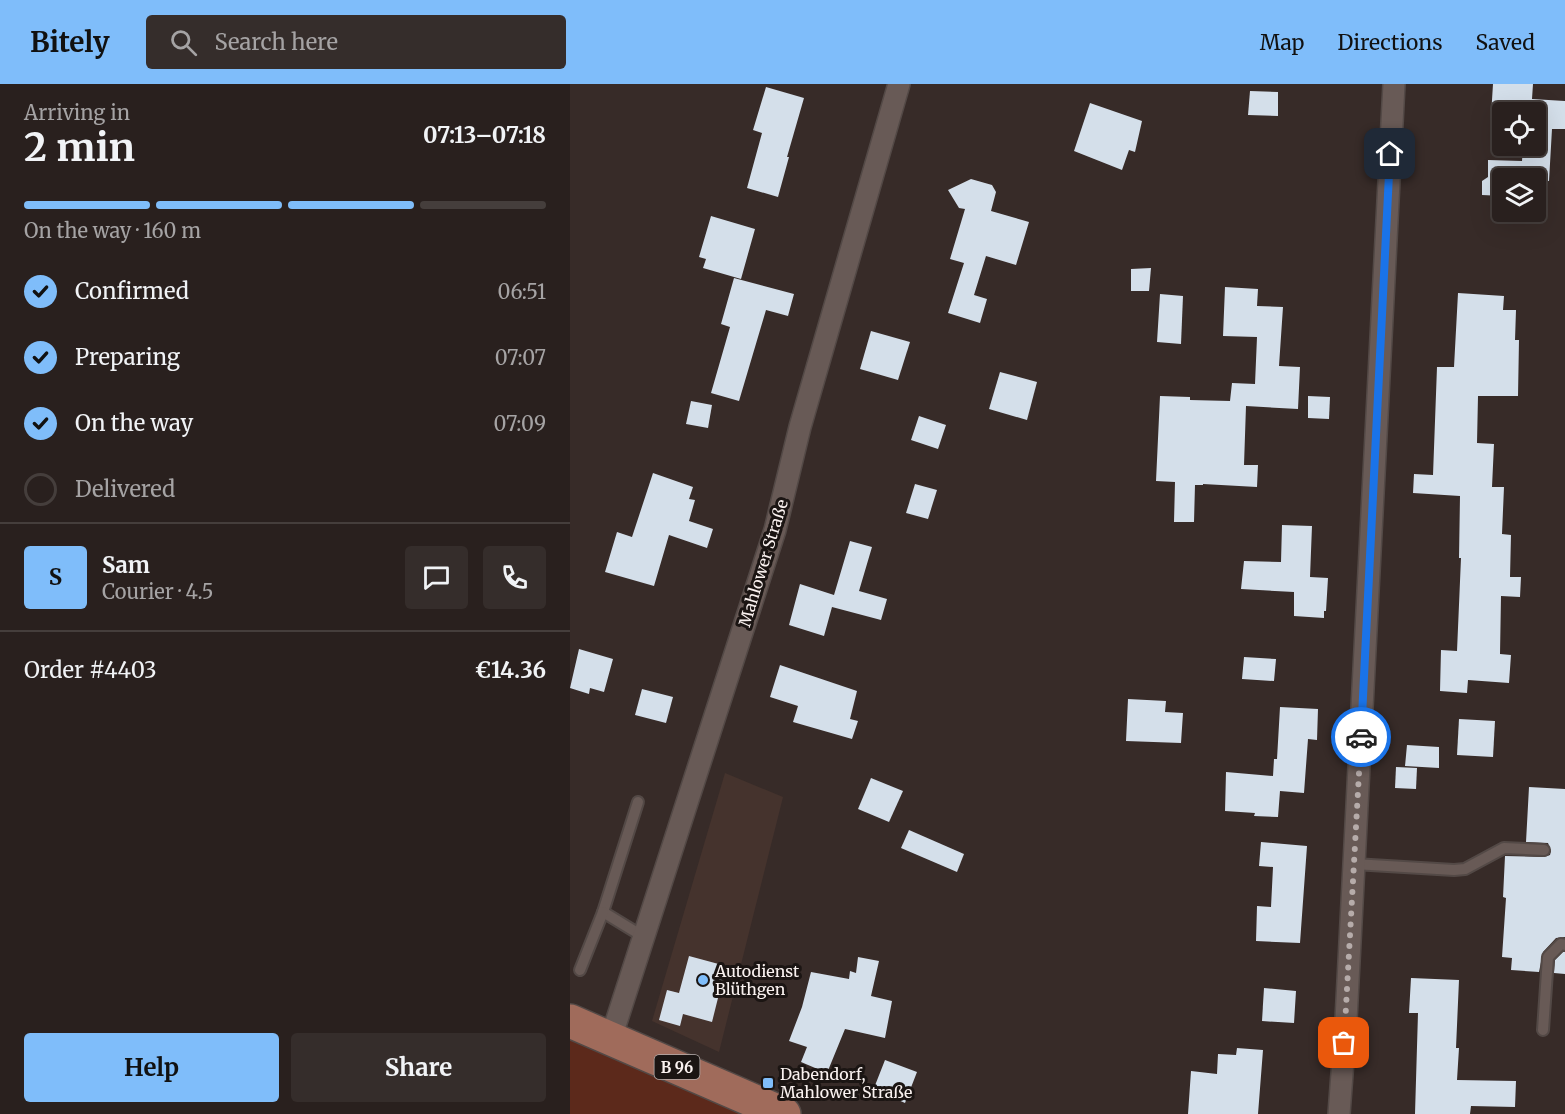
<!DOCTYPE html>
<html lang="en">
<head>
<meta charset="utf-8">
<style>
	:root { --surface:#29201e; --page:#352d2b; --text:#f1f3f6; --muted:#a5a3a4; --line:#453e3c; --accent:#7fbdfa }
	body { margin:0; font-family:Merriweather,serif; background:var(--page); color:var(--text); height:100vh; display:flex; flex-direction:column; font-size:22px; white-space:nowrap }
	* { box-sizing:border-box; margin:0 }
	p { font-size:20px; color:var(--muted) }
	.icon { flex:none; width:33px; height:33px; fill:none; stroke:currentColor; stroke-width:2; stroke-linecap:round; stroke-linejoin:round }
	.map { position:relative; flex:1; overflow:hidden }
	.sheet { display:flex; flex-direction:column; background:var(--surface); width:570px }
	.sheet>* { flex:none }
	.fabs { position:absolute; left:922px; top:18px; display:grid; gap:12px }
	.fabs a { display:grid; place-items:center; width:54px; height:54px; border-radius:6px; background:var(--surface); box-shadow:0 6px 24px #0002,0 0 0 2px var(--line); font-size:30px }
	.pin { position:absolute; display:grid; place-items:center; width:51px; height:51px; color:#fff; margin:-26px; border-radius:12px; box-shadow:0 3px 9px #0006 }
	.courier { position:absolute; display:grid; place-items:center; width:60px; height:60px; margin:-30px; border:4px solid #1a73e8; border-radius:50%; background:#fff; color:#222; box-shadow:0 2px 8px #0007 }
	.summary em { font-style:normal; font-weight:700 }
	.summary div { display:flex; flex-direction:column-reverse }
	.summary { display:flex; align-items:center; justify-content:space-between; height:102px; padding:0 24px }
	h1 { font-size:39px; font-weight:700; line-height:45px }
	.bar { display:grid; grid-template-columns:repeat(4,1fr); gap:9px 6px; align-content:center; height:72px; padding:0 24px }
	.bar i { height:8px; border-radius:4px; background:var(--line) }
	.bar .current { background:var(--accent) }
	.bar p { grid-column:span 4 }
	.line { display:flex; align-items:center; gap:15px; padding:0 24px; border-top:2px solid var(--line) }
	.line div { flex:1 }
	.round { display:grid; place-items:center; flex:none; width:63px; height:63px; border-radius:6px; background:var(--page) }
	ol { padding:0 24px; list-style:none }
	li { display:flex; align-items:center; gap:18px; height:66px }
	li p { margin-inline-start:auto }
	li .icon { padding:6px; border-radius:50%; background:var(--accent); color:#111; stroke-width:4 }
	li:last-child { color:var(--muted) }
	li i { width:33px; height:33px; border:3px solid var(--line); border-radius:50% }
	.action { display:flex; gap:12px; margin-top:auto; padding:12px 24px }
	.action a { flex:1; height:69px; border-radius:6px; background:var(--accent); color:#111; font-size:24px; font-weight:700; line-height:69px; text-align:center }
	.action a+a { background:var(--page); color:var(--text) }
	header { display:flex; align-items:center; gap:36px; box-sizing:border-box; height:84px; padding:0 30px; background:var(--accent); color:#111 }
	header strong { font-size:28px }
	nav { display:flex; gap:33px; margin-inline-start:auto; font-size:21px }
	.search { width:420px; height:54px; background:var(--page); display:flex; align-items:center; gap:15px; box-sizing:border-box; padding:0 21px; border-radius:6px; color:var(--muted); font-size:22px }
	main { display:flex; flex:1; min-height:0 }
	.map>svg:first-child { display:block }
	.built { fill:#45332d }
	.green { fill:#5c291b }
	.building { fill:#d4dfea }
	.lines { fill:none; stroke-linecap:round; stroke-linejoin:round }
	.service-casing { stroke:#534946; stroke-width:14 }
	.minor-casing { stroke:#534946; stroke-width:24 }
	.primary-casing { stroke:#534946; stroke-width:36 }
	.service { stroke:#685a56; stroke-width:10 }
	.minor { stroke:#685a56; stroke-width:21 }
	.primary { stroke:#a06b5b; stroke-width:33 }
	.done { stroke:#b6acaa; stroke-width:6; stroke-dasharray:0 10.8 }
	.route { stroke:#1a73e8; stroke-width:8 }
	.poi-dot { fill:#7fbdfa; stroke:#1b1513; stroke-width:2 }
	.labels { text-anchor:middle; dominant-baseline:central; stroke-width:6; stroke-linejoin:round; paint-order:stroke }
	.shield { fill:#1b1513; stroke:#b7b0ae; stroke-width:1.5 }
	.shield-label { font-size:15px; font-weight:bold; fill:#faf2f0 }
	.street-label { font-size:16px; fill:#faf2f0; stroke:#1b1513 }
	.poi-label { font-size:16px; fill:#faf2f0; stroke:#1b1513; text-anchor:start }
</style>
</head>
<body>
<header>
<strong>Bitely</strong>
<div class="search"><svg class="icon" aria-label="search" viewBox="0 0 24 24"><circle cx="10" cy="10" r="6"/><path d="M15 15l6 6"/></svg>Search here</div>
<nav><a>Map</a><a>Directions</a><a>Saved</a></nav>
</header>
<main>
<section class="sheet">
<div class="summary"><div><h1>2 min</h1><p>Arriving in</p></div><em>07:13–07:18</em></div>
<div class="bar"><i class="current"></i><i class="current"></i><i class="current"></i><i></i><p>On the way · 160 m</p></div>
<ol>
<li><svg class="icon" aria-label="check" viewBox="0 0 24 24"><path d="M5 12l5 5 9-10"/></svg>Confirmed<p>06:51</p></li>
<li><svg class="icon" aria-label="check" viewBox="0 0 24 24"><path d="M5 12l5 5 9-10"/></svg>Preparing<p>07:07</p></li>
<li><svg class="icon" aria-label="check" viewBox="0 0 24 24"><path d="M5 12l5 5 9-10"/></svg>On the way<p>07:09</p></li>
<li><i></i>Delivered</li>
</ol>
<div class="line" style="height:108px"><b class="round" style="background:var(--accent);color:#111">S</b><div><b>Sam</b><p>Courier · 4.5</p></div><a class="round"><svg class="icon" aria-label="chat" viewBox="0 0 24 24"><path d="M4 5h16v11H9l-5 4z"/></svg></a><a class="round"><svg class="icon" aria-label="phone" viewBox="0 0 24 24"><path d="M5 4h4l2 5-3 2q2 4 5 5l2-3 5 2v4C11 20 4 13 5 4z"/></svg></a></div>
<div class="line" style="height:78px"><div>Order #4403</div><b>€14.36</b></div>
<div class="action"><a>Help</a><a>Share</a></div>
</section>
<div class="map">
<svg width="995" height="1030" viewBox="0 0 995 1030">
	<rect width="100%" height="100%" fill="#372b28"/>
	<path class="built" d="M155,689L213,713L149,968L82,937Z"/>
	<path class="green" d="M0,948L184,1030H0Z"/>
	<g class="building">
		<path d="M923,0H963L962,15L995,17V45H982L979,97L966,96V94H933V112L912,111V97L918,93V76L952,77L953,62H966V28H933V33L921,32Z"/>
		<path d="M196,3L234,14L217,73H219L208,113L177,104L192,49L183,46Z"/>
		<path d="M680,7L708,8V32L678,31Z"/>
		<path d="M520,19L572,37L565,68L559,66L552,86L504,67Z"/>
		<path d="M401,95L422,101L426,108L421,127L459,138L446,181L416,172L404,211L417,215L410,239L378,229L394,179L380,175L395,125L389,124L378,106Z"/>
		<path d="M141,132L185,145L171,195L133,184L136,175L129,173Z"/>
		<path d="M581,184L579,207H561V185Z"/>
		<path d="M164,194L224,210L218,232L196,226L169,317L141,309L160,243L151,240Z"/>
		<path d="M655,203L688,205L687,222L713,223L709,282L730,283L728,325L676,322L674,381H688L687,403L633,400V401H625L624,438H604L605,398L586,397L590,312L620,313V316L660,317L662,299L685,300L687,253L653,252Z"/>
		<path d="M888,209L934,212L933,226H946L945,256H949L948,312H908L907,359L924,360L922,403H934L932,450L941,451L940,493H951L950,513L931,512L930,570L941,571L939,599L898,596L897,609L870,607L871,566L887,567L891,474H889L890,412L843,409L844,390L863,391L867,283H884Z"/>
		<path d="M590,210L613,212L611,260L587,258Z"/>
		<path d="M301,247L340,258L328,296L290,285Z"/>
		<path d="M430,288L467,298L457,336L419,325Z"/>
		<path d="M738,312L760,313L759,335L738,334Z"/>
		<path d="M121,317L142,321L138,344L116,340Z"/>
		<path d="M349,332L376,341L368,365L341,356Z"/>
		<path d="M83,389L123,403L119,415L125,416L119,437L143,445L137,464L99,451L84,502L35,488L47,448L62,453Z"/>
		<path d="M345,400L367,406L358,435L336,429Z"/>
		<path d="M712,441L742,442L740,493L758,494L756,527H754V534L724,532V508L671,505L674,477L711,478Z"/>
		<path d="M280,457L302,463L289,507L317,515L311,536L262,523L254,552L219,541L230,500L264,511Z"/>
		<path d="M9,565L43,575L34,608L20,604L19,610L0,604Z"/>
		<path d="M674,573L706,575L704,597L672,595Z"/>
		<path d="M210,581L287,607L280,635L288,637L282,655L223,638L228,622L200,613Z"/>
		<path d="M72,605L103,613L96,639L65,631Z"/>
		<path d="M558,615L596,617L595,628L613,629L611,659L556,657Z"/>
		<path d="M710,623L748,625L747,656L738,655L734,709L710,707L708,733L684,732L685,729L655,727L656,688L703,692L704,675H707Z"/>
		<path d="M889,635L925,637L923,673L887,671Z"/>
		<path d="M837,661L869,663V684L835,682Z"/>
		<path d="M826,683L847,684L846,705L825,704Z"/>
		<path d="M301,694L333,707L319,738L288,725Z"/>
		<path d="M959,703L995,705V853L986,854L973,868L969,888L941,886L942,874L932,873L936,814L933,813L935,772L974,773L980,771L981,767L978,759L956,758Z"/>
		<path d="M339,746L394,770L387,788L331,764Z"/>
		<path d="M691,758L737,762L730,859L686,857L687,822L701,823L703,783L689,782Z"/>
		<path d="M993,868H995V890L984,889L985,876Z"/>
		<path d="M119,872L156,882L142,938L113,930L110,942L89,936L97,906L109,909Z"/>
		<path d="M288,873L309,877L301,912L322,917L315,954L275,945L257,989L231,978L237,963L219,957L232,923L241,888L279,895L280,887L286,889Z"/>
		<path d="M841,894L889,896L886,964H889L887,996L946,997L945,1023L901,1022L900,1030H845L848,929H839Z"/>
		<path d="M694,904L726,907L724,939L692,937Z"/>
		<path d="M667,964L693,966L688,1030H618L621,987L647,990L648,970L666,971Z"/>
		<path d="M315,976L347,988L335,1019L317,1011V1008L304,1004Z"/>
	</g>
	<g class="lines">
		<defs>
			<g id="service">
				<path d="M68,718L33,828L74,853"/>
				<path d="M784,780L884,786L895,785L934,764L974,766"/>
				<path d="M10,886L33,828"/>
				<path d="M973,946L978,873L991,860L995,861"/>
			</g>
			<g id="minor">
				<path d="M41,954L205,446L230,343L329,0"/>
				<path d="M769,1030L776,936L824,0"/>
			</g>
			<path id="primary" d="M0,937L214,1030"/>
		</defs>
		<use href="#service" class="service-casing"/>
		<use href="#minor" class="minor-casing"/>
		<use href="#primary" class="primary-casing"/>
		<use href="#service" class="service"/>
		<use href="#minor" class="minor"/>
		<use href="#primary" class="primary"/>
	</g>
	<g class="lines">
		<path class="done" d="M774,959L791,653"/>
		<path class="route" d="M791,653L820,70"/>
	</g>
	<g class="poi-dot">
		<circle cx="133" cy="896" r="6"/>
		<rect x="192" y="993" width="12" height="12" rx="3"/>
	</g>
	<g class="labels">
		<rect class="shield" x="84.5" y="971" width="45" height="24" rx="4.5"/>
		<g class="shield-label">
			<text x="107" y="983">B 96</text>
		</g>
		<g class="street-label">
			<text transform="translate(193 479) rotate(-73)">Mahlower Straße</text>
		</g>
		<g class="poi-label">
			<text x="145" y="887">Autodienst<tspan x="145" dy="18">Blüthgen</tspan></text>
			<text x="210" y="990">Dabendorf,<tspan x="210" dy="18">Mahlower Straße</tspan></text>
		</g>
	</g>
</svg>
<div class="fabs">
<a><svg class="icon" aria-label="locate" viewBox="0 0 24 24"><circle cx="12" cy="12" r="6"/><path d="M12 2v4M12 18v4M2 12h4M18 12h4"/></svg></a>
<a><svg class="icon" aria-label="layers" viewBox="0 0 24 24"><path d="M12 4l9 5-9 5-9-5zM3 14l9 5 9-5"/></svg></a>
</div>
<div class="pin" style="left:774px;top:959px;background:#ea580c"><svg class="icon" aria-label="bag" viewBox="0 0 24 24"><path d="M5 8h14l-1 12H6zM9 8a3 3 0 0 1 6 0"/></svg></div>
<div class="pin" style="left:820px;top:70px;background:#1f2937"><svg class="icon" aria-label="home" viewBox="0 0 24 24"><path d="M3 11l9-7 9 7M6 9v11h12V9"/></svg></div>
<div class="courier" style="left:791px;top:653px"><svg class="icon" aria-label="car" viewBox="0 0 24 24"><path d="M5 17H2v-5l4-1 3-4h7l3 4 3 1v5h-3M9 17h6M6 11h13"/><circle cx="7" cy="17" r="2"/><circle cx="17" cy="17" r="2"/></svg></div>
</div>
</main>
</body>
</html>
